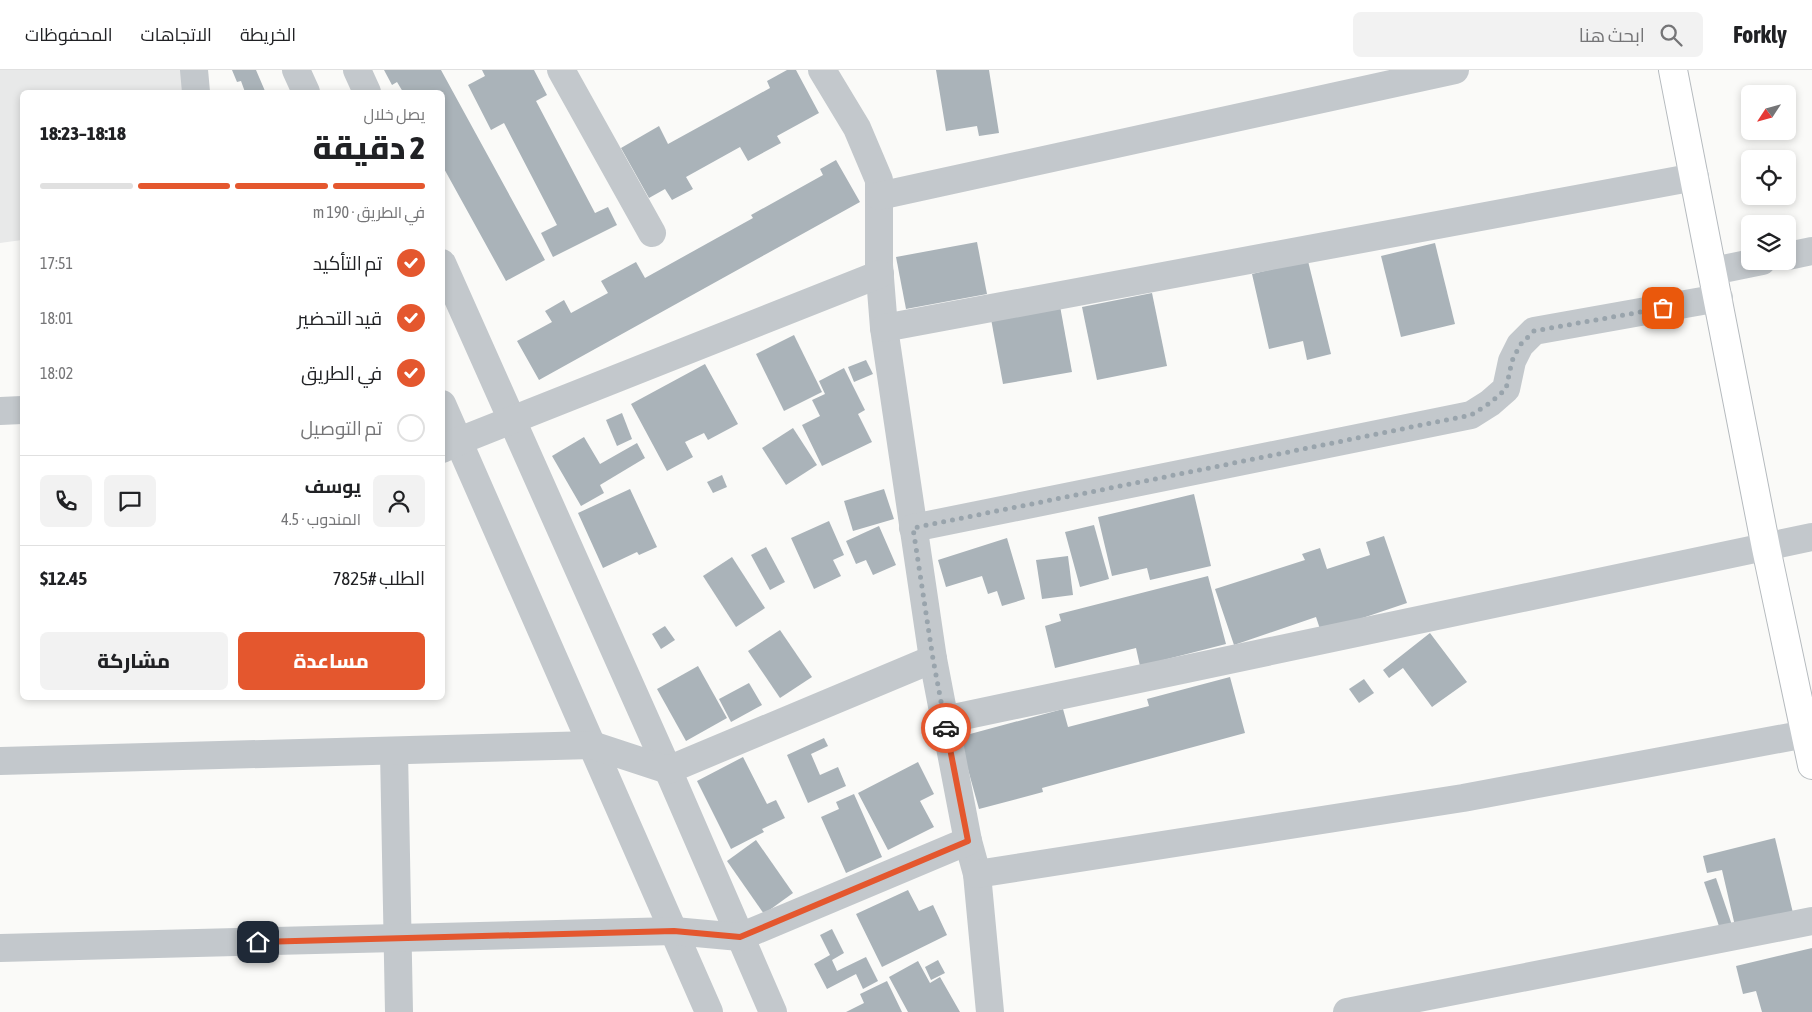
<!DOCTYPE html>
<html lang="ar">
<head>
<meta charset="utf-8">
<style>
	:root { --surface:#fff; --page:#f2f2f2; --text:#202124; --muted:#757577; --line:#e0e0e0; --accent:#e4572e }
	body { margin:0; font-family:"Asap Condensed",Cairo,sans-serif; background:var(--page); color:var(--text); direction:rtl; height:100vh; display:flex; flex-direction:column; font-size:19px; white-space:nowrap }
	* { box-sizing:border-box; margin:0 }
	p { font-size:16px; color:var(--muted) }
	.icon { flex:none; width:28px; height:28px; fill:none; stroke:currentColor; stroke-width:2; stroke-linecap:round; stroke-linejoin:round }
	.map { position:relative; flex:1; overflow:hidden; direction:ltr }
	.side { position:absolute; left:20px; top:20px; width:425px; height:610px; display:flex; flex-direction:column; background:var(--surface); border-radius:8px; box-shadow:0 2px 8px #0003; direction:rtl }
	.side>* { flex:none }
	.needle { width:32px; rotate:234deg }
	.fabs { position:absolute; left:1741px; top:15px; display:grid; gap:10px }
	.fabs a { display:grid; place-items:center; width:55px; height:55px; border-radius:8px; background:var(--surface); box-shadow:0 2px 8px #0003; font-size:25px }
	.pin { position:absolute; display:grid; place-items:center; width:42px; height:42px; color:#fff; margin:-21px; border-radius:10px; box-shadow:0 2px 8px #0006 }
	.courier { position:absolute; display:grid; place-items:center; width:50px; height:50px; margin:-25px; border:4px solid #e4572e; border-radius:50%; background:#fff; color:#222; box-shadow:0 1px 6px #0007 }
	.summary em { font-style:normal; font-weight:800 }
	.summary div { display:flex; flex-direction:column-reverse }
	.summary { display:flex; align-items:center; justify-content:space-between; height:85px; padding:0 20px }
	h1 { font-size:32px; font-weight:800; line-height:38px }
	.bar { display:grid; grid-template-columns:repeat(4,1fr); gap:8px 5px; align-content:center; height:60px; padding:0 20px }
	.bar i { height:6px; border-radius:4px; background:var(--line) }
	.bar .on { background:var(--accent) }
	.bar p { grid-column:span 4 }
	.line { display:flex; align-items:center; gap:12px; padding:0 20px; border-top:1px solid var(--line) }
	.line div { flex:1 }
	.round { display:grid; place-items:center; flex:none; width:52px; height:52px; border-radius:8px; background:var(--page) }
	ol { padding:0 20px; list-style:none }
	li { display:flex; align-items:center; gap:15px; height:55px }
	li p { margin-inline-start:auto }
	li .icon { padding:5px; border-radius:50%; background:var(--accent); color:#fff; stroke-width:4 }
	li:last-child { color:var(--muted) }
	li i { width:28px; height:28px; border:2px solid var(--line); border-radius:50% }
	.primary-button { display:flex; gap:10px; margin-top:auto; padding:10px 20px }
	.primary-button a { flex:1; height:58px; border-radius:8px; background:var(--accent); color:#fff; font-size:20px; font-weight:800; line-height:58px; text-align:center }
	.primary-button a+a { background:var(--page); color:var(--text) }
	header { display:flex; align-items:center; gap:30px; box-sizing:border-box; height:70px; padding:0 25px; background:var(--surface); border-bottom:1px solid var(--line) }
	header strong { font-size:24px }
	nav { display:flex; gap:28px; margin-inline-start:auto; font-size:18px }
	.search { width:350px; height:45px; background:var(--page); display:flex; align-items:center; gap:12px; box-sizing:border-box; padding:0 18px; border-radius:8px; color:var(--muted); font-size:19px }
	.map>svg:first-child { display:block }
	.built { fill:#e8e9e9 }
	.building { fill:#aab3b9 }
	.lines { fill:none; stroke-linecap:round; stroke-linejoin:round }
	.major-casing { stroke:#b5babe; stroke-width:30 }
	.minor { stroke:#c3c8cc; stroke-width:28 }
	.major { stroke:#fff; stroke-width:28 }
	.done { stroke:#99a4ac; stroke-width:5; stroke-dasharray:0 9 }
	.route { stroke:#e4572e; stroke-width:6 }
</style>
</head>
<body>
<header>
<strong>Forkly</strong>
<div class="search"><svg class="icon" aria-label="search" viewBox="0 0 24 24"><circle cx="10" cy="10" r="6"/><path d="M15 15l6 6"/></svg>ابحث هنا</div>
<nav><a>الخريطة</a><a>الاتجاهات</a><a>المحفوظات</a></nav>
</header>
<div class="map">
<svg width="1812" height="942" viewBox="0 0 1812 942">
	<rect width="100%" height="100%" fill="#fafaf8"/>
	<path class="built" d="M0,0H185L188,22H22V170L0,173Z"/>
	<g class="building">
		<path d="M232,0H256L265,21L245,22L241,11L237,12Z"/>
		<path d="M384,0H441L545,190L506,211L442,95V22H403L397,12L392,15Z"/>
		<path d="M482,0H534L547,25L536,31L595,143L608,137L617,155L553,187L541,163L557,155L504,53L491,60L468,15L485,6Z"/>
		<path d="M787,0H796L819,43L777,66L781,73L748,91L740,77L686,107L693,119L672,130L665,119L649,128L621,78L659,56L668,74L770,18L767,11Z"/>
		<path d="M936,0H989L999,63L979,66L977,56L946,61Z"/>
		<path d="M836,90L860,132L539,310L517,271L552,252L545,241L564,230L571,243L608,223L601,211L636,192L645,208L753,148L751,145L823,105L820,99Z"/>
		<path d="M977,172L987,224L906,239L896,187Z"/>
		<path d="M1435,173L1455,254L1401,267L1381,186Z"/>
		<path d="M1308,191L1331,284L1307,290L1303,271L1269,279L1252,204Z"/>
		<path d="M1152,223L1167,296L1097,310L1082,237Z"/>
		<path d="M1060,236L1072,302L1003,314L991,249Z"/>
		<path d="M794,265L822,322L784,341L756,284Z"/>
		<path d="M866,290L873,304L854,312L848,297Z"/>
		<path d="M705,294L738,354L708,370L704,363L685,372L693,387L667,401L631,334Z"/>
		<path d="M844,298L865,340L858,344L872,372L822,396L802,355L820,346L812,330L825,324L819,311Z"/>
		<path d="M622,343L632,369L617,376L606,350Z"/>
		<path d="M793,358L817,395L786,415L762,378Z"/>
		<path d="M584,367L600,394L637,373L645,388L600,415L604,423L581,436L552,386Z"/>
		<path d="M722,405L727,417L713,423L707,412Z"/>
		<path d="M630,419L657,477L639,485L637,482L603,498L578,443Z"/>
		<path d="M884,419L894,449L853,461L844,431Z"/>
		<path d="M1194,424L1211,496L1150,510L1147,498L1112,506L1098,447Z"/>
		<path d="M829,451L844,485L833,490L841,506L814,519L791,468Z"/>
		<path d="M1094,455L1109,509L1080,517L1065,462Z"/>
		<path d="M879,456L896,495L873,505L866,490L856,494L846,471Z"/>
		<path d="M1384,466L1407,533L1321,562L1316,547L1234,575L1215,519L1305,490L1302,484L1320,478L1327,499L1370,485L1366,472Z"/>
		<path d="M1007,468L1025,529L1002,536L997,521L988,524L982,506L946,517L938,490Z"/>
		<path d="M766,477L785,512L770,520L751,485Z"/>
		<path d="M1068,486L1073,525L1042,529L1036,490Z"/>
		<path d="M732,487L765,538L736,557L703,506Z"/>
		<path d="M1208,506L1226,574L1140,596L1136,578L1055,598L1045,556L1061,551L1059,544Z"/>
		<path d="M665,556L675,570L661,579L652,564Z"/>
		<path d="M780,560L812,607L780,628L748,581Z"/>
		<path d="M1430,563L1467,612L1432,637L1403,598L1389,608L1383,600Z"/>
		<path d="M698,596L727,648L686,671L657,619Z"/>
		<path d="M1230,607L1245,663L1042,718L1043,722L979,739L959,667L1063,639L1068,657L1149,636L1147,629Z"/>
		<path d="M1364,609L1374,623L1359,633L1349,619Z"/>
		<path d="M749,613L762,635L731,652L719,629Z"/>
		<path d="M824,668L828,676L811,684L820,705L838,697L846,716L808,733L787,685Z"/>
		<path d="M743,687L767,734L776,730L785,748L762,759L764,762L731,779L697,711Z"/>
		<path d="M918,692L934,724L920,731L934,757L888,780L858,723Z"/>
		<path d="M854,724L882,787L846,803L821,747L839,739L836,732Z"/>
		<path d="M1775,768L1793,843L1735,856L1722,800L1707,803L1703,786Z"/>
		<path d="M756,770L793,823L764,844L727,791Z"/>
		<path d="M1716,808L1733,858L1721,862L1704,812Z"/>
		<path d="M908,820L919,841L933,835L947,865L882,897L856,844Z"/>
		<path d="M832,859L844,883L832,890L837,901L866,887L878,911L863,919L856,904L827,919L814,894L830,885L820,865Z"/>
		<path d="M1812,878V942H1762L1756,921L1743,924L1736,896Z"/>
		<path d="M938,890L945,903L931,910L925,897Z"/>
		<path d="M918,891L930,913L940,907L960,942H908L889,907Z"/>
		<path d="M887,911L902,942H846L864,933L860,924Z"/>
	</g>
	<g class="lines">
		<defs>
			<path id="major" d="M1673,0L1766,478L1812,695"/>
		</defs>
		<use href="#major" class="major-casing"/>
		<g class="minor">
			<path d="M194,0L196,22"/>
			<path d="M296,0L306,22"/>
			<path d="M357,0L367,22"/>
			<path d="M561,0L652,163"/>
			<path d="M822,0L857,58L879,110V195L884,258L933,589L968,771L977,804L990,942"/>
			<path d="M879,126L1455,0"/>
			<path d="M1788,186L1812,181"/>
			<path d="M442,193L668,700L773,942"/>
			<path d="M1713,201L1762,191"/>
			<path d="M884,258L1695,107"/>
			<path d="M442,334L709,942"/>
			<path d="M0,341L22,340"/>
			<path d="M442,379L459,371L880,204"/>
			<path d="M913,458L1471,345L1490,333L1506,319L1512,291L1520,275L1534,261L1719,228"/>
			<path d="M944,650L1812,467"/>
			<path d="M394,681L399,942"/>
			<path d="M0,691L592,675L668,700L933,589"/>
			<path d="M977,804L1463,728L1806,664"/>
			<path d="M0,878L674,861L740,867L968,771"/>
			<path d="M1347,942L1812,851"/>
		</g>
		<use href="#major" class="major"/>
	</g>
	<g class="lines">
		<path class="done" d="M946,658L933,589L913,458L1471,345L1490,333L1506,319L1512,291L1520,275L1534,261L1663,238"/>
		<path class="route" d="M258,872L674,861L740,867L968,771L946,658"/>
	</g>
</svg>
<div class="fabs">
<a><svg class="needle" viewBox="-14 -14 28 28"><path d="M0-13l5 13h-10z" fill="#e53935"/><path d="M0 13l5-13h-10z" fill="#757577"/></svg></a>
<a><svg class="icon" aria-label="locate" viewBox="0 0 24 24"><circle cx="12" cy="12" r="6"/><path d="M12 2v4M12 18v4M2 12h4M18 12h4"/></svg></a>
<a><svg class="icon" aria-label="layers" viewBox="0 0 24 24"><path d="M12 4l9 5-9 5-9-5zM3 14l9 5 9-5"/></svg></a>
</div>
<div class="pin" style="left:1663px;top:238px;background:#ea580c"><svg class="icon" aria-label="bag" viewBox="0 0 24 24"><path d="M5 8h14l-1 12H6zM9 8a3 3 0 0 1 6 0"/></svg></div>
<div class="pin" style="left:258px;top:872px;background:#1f2937"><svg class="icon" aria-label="home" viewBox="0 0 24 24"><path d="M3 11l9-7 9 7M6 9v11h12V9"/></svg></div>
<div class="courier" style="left:946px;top:658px"><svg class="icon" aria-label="car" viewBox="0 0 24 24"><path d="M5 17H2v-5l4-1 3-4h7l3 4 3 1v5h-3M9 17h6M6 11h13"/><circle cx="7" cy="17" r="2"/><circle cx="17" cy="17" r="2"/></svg></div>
<section class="side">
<div class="summary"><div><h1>2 دقيقة</h1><p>يصل خلال</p></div><em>18:18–18:23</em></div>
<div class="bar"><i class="on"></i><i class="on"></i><i class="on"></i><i></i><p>في الطريق · 190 m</p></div>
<ol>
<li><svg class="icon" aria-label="check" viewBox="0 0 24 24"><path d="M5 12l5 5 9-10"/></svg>تم التأكيد<p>17:51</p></li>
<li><svg class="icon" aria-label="check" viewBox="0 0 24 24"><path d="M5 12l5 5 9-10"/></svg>قيد التحضير<p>18:01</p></li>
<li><svg class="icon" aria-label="check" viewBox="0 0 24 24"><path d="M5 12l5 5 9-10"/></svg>في الطريق<p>18:02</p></li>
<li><i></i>تم التوصيل</li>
</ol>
<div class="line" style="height:90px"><a class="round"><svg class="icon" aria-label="person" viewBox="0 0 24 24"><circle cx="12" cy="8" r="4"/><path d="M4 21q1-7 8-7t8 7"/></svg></a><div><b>يوسف</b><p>المندوب · 4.5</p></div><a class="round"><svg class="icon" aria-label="chat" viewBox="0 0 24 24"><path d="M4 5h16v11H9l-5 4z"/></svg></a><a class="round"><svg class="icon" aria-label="phone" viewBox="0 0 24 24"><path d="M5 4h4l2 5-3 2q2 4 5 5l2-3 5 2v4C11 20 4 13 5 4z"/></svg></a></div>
<div class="line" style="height:65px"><div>الطلب #7825</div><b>$12.45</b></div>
<div class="primary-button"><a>مساعدة</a><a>مشاركة</a></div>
</section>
</div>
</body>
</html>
